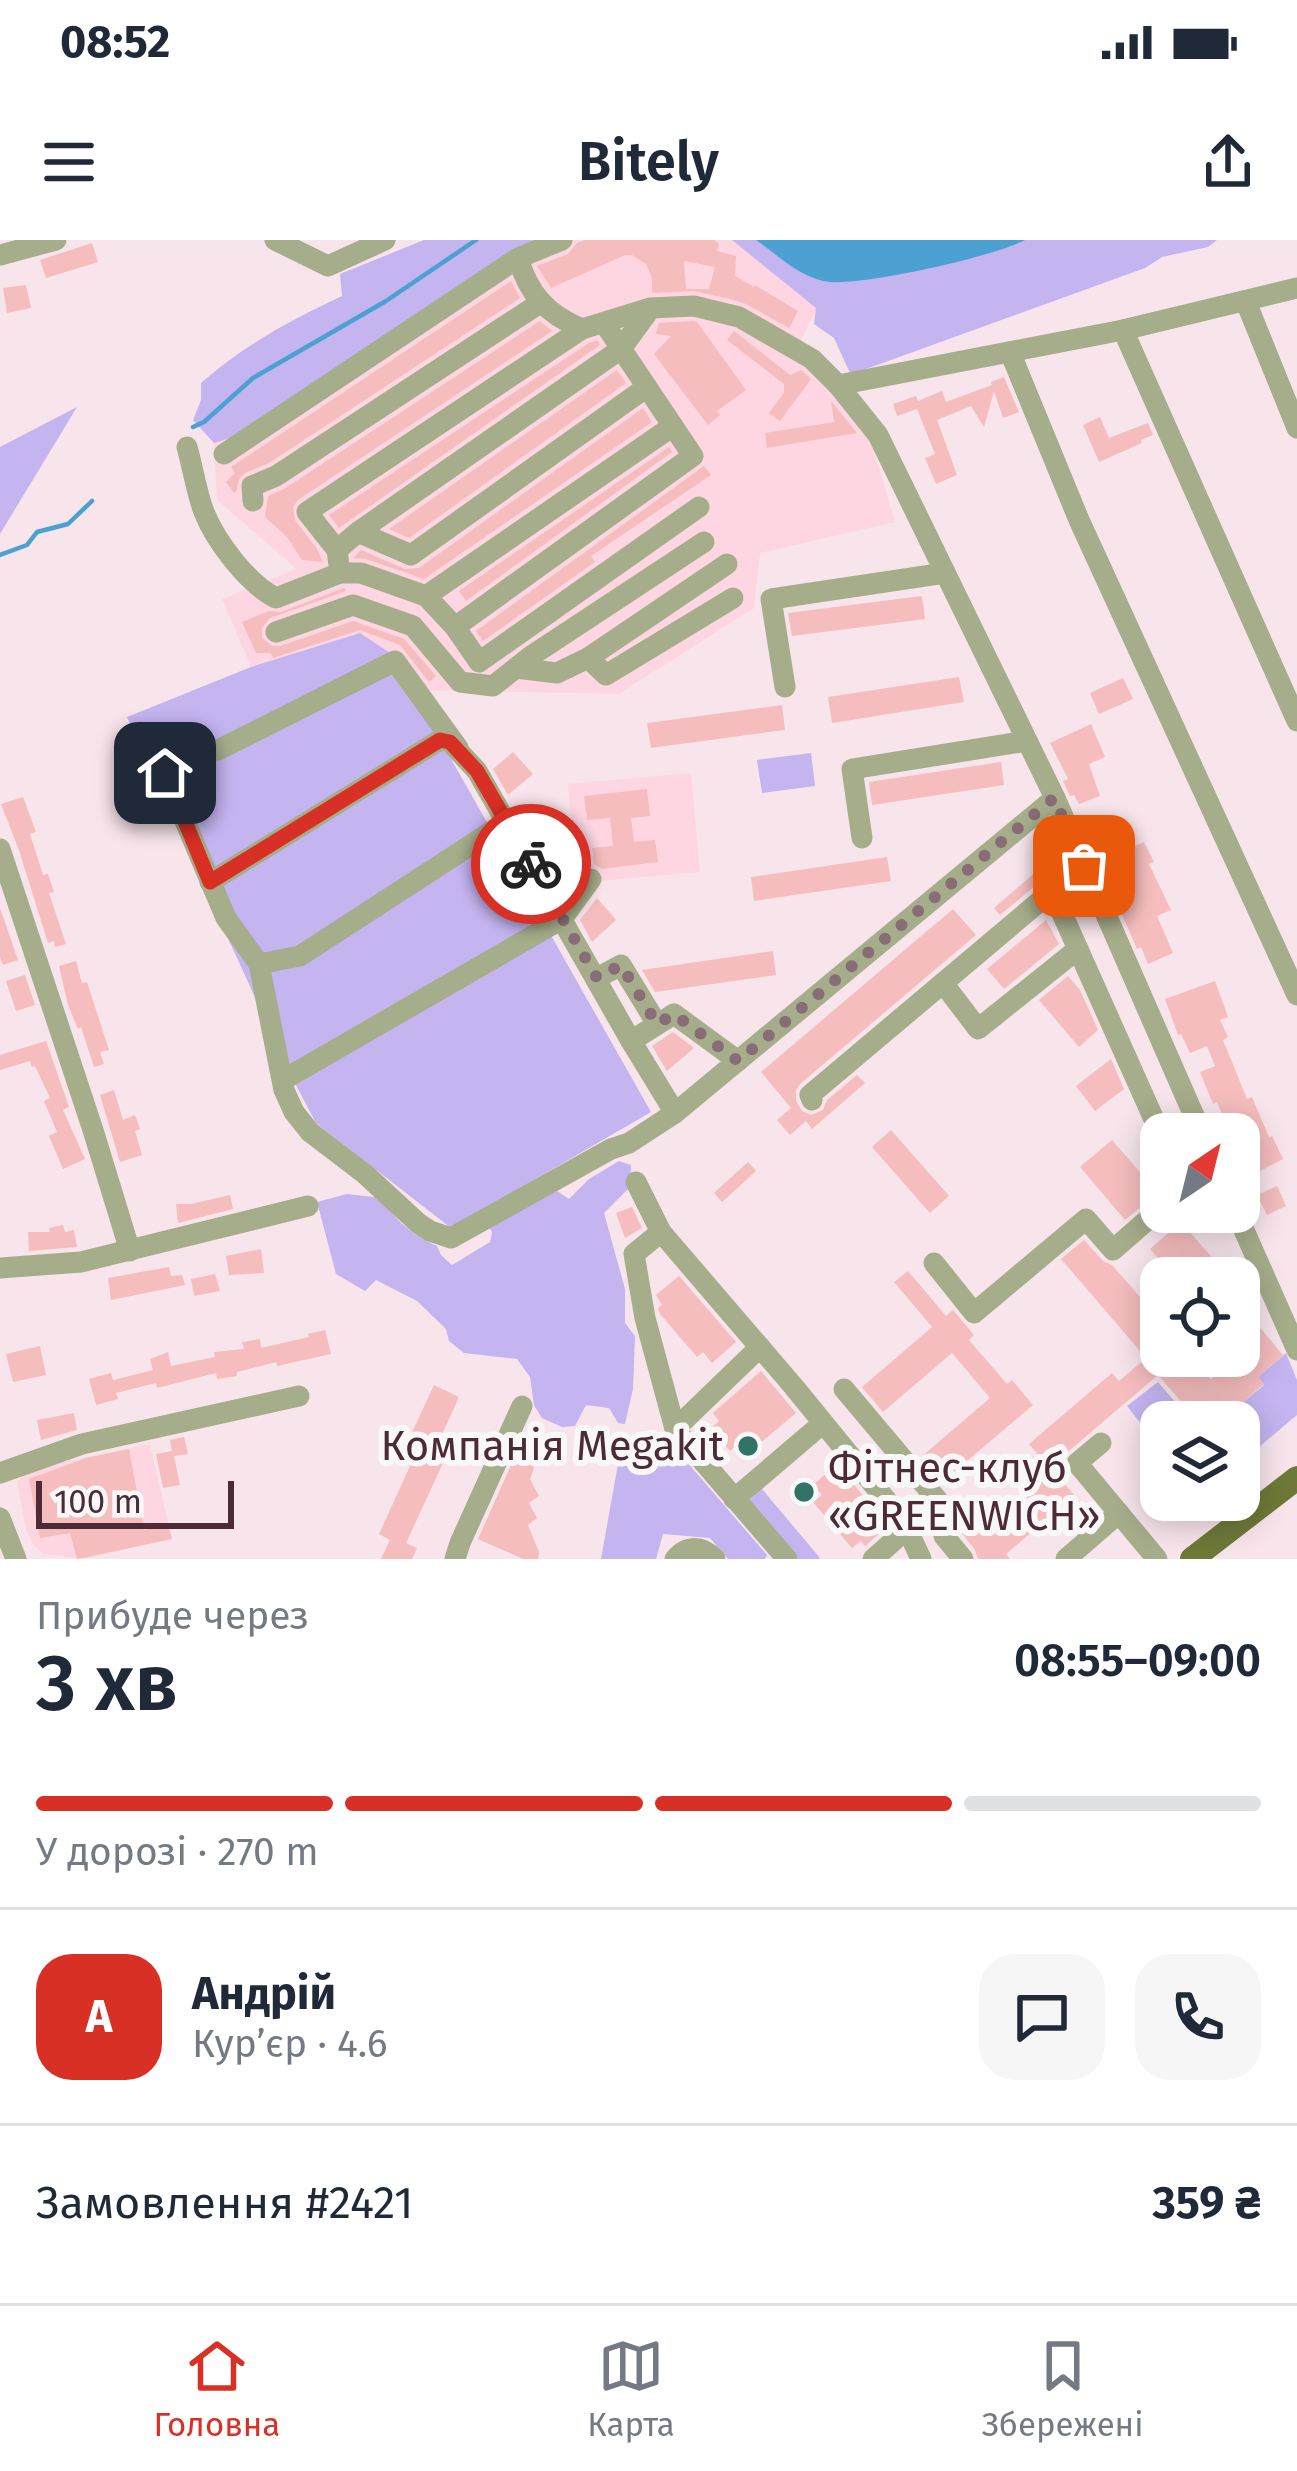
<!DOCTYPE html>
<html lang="uk">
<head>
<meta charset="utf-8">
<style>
	:root { --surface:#fff; --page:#f6f6f7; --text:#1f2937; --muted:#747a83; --line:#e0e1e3; --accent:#d93025 }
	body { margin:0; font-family:"Fira Sans",sans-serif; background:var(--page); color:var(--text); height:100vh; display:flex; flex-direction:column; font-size:45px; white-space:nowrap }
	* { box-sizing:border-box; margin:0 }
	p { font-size:39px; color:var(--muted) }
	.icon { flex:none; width:66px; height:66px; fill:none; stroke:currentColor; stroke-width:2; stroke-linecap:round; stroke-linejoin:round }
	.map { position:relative; height:1319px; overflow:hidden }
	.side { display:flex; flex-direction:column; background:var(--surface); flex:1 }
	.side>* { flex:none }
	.needle { width:78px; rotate:35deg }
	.controls { position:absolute; left:1140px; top:873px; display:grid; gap:24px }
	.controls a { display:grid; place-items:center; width:120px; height:120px; border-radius:24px; background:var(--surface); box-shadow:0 6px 30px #0003; font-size:60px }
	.scale { position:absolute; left:36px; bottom:30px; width:198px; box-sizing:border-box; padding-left:12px; border:6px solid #4c2b37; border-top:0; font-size:33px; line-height:42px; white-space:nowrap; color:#4c2b37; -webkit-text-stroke:9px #f8f8f8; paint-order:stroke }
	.pin { position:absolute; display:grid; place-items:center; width:102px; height:102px; color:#fff; margin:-51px; border-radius:24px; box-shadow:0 6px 18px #0006 }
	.courier { position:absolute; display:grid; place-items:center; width:120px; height:120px; margin:-60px; border:9px solid #d93025; border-radius:50%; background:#fff; color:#222; box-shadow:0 3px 15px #0007 }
	.summary em { font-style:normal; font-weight:600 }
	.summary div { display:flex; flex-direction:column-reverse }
	.summary { display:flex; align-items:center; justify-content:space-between; height:204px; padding:0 36px }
	h1 { font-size:78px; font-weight:600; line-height:90px }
	.bar { display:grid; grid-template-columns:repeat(4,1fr); gap:18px 12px; align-content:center; height:144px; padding:0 36px }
	.bar i { height:15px; border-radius:9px; background:var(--line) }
	.bar .on { background:var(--accent) }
	.bar p { grid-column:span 4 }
	.line { display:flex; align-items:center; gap:30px; padding:0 36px; border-top:3px solid var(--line) }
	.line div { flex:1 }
	.round { display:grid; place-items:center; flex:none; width:126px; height:126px; border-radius:36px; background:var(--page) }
	.status { display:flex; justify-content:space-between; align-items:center; height:84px; padding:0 60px; background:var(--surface); direction:ltr }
	.status svg { height:33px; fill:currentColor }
	header { display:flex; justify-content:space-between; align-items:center; height:156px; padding:0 36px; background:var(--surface); font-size:54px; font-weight:600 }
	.tabs { display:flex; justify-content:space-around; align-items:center; height:168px; border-top:3px solid var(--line); background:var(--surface); font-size:33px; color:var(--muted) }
	.tabs a { display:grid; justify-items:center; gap:6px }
	.tabs .on { color:var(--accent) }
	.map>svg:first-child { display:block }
	.built { fill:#fdd6e2 }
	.green { fill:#c4b4f0 }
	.water { fill:#4da1d2 }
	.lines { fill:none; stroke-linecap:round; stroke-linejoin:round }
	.stream { stroke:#4da1d2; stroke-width:4.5 }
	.building { fill:#f5bdbe; fill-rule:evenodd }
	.minor { stroke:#a6ad8b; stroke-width:21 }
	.major { stroke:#6e7938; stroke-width:24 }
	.done { stroke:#886c76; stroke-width:12; stroke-dasharray:0 21.6 }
	.route { stroke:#d93025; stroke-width:15 }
	.poi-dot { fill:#317466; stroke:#f8f8f8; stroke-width:4.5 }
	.labels { text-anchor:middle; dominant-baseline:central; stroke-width:12; stroke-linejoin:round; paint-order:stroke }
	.poi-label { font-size:42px; fill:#4c2b37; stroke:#f8f8f8; text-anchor:end }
</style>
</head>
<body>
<div class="status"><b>08:52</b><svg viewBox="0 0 49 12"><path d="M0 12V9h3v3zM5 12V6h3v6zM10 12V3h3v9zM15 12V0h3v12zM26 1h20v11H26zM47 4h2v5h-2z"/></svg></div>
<header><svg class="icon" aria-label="menu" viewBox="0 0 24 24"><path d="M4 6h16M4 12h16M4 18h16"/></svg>Bitely<svg class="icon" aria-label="share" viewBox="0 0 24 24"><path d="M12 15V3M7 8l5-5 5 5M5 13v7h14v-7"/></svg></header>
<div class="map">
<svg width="1297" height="1319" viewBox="0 0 1297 1319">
	<rect width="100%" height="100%" fill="#f7e5eb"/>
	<g class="built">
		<path d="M534,0H732L817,68L801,99L813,125L871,200L895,282L760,313L754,368L619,454L412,450L360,393L251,427L222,359L297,329L217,260L214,203L237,196L495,22Z"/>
		<path d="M691,533L700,632L577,643L568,544Z"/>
		<path d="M150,1204L172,1299L85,1319L44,1314L33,1305L25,1286L17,1241L28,1234L63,1222Z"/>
	</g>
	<g class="green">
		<path d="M424,0H534L495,22L237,196L214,203L193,180L201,160V143C244,105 291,80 342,56L340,34Z"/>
		<path d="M732,0H1217L1208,7L1162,17L1145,28L855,133H850L834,98L814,84L816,68Z"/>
		<path d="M77,167L0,294V207Z"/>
		<path d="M360,393L396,417L412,450L651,872L451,988L316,883L290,834L127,477L251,427Z"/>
		<path d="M811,513L815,546L762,553L757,520Z"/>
		<path d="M619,921L631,925L630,947L604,973L625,1049V1083L635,1096L633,1149L625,1184L618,1183L609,1168L586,1165L575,1186L562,1187L542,1178L534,1165L530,1137L517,1119L464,1113L449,1101L446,1089L417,1061L376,1040L365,1051L336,1034L317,962L347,954L382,958C393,980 415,996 437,1006L441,1015L452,1025L490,1002L492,992L484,979L557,951L569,959L589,939Z"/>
		<path d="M1286,1113L1297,1140V1175L1239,1224V1182H1232L1240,1175L1235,1169L1264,1145L1258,1137Z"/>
		<path d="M1158,1142L1192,1182H1161V1209L1127,1166Z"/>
		<path d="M668,1200L767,1315L765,1319H728L710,1298L663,1294L656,1319H601L618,1224Z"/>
		<path d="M762,1249L820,1318L818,1319H795L747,1262Z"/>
	</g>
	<path class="water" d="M756,0H1025C993,17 866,45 830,42C801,39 779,16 756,0Z"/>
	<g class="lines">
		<g class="stream">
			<path d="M193,187L204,182L253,138L386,61L476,0"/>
			<path d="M0,315L27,305L37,292L68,284L92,261"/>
		</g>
	</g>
	<g class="building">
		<path d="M584,0H715L719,4L717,11L736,16L735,36L754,47L755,45L798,71L789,88L746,64L730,59L694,51L652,53V38L646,24L632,15H625L551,48L555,54L537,26L568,14L577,3ZM684,21L715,27L709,49H686Z"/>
		<path d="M92,3L98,22L46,38L40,20Z"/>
		<path d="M511,41L520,58L269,223L245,233L239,239L237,250L234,253L226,242L235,233L231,227Z"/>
		<path d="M26,45L31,68L7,73L3,48Z"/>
		<path d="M540,81L552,91L298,260L293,267L295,280L317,309L323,322L302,320L287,297L265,277L268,256L284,249Z"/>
		<path d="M693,81L697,82L746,150L717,171L720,175L708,185L654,114L671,96L656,94L659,83Z"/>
		<path d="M734,91L790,135L801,130L811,139L780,181L769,173L784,153V144L727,100Z"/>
		<path d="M597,100L600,105L339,288L329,275L589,103Z"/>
		<path d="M617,130L626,143L409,298L389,289Z"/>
		<path d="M1004,137L1019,172L1003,178L994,151L984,187L971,166L937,180L957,235L936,244L925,218L935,214L917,169L897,176L893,164L916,156L918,161L942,151L946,162L992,145L991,142Z"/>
		<path d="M831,161L857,193L767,208L765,193L834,182Z"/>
		<path d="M643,168L652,182L424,339L366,319L353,318L361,310L405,329L419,328Z"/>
		<path d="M1100,177L1109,198L1148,183L1153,195L1141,200L1142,203L1099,222L1083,185Z"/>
		<path d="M669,207L672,212L466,361L459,351Z"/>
		<path d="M704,226L711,235L591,316L595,322L483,401L476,391Z"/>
		<path d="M344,348L346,351L270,378L262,388V398L272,406H280L353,381L404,399L436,436L429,442L400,405L360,390L273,418L271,413H256L242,382L269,371L281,372Z"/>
		<path d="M922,356L925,379L792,396L788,373Z"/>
		<path d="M959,437L964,462L832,483L828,457Z"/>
		<path d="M1123,438L1133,459L1099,474L1090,453Z"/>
		<path d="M782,465L785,490L651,508L647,483Z"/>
		<path d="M1091,484L1105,517L1089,524L1100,556L1079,564L1074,555L1070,556L1063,541L1068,539L1050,503Z"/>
		<path d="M513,512L533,534L508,555L493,529Z"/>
		<path d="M1001,522L1004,545L872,565L869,542Z"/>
		<path d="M647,549L650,576L631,578L634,602L655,600L658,622L602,629L594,624L592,608L613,606L610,578L587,580L584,556Z"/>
		<path d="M23,557L36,592L30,594L43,635L48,634L54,652L49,653L66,704L55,707L54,701L48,703L19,610L1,564Z"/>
		<path d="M1144,602L1154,622L1149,624L1171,670L1157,676L1173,713L1148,724L1141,707L1137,709L1099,622Z"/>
		<path d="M1054,616L1067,631L1059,638L1049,636L1042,640L1000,675L994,668Z"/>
		<path d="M887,617L891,641L754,661L751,637Z"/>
		<path d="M597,658L616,680L592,702L580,680Z"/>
		<path d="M0,668L18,720L3,725L0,717Z"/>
		<path d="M953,669L976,695L800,844L796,850V861L802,871L811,875L823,870L827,860L857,835L865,843L812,889L806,881L790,895L777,880L791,868L761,832Z"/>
		<path d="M1046,680L1059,704L1004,749L987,729Z"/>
		<path d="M773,711L776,735L655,752L642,730Z"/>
		<path d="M76,721L82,743L87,742L109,810L100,812L104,824L94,827L81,787L78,789L68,765L59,726Z"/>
		<path d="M25,735L35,765L16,771L6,741Z"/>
		<path d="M1068,736L1080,750L1098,790L1079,807L1039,760Z"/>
		<path d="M1215,741L1228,777L1220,780L1228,797L1223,800L1247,859L1252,857L1269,897L1272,896L1283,919L1260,931L1240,890L1230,894L1217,862L1213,864L1200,832L1215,826L1207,806L1190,813L1181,794L1178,795L1165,759Z"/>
		<path d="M673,792L694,808L667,831L652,806Z"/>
		<path d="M46,801L69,867L63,870L85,919L63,929L49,896L57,892L44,861L50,858L35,826L32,827L30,821L0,830V815Z"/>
		<path d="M1111,819L1124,849L1095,871L1076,846Z"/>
		<path d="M114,850L123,880L135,875L140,889L135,891L142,915L120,922L100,855Z"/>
		<path d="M891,890L949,956L930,973L872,907Z"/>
		<path d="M1112,900L1158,953L1125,980L1080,927Z"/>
		<path d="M748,922L756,931L722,962L714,953Z"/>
		<path d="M1277,946L1286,966L1267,975L1257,955Z"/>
		<path d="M230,955L233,969L178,983L176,964H191Z"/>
		<path d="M632,967L642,988L625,998L616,973Z"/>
		<path d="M1181,982L1230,1038H1175L1150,1009Z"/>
		<path d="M63,985L65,992L74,990L77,1007L29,1011L28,992H50L49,988Z"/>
		<path d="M1084,1000L1103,1021L1112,1025L1161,1081V1116H1191L1211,1139L1239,1116L1244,1111L1239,1106V1049L1255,1067L1248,1073L1283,1115L1258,1137L1264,1144L1235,1169L1240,1175L1232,1182H1199L1158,1135L1050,1227L1080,1262L1052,1286L1046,1280L1006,1314L1010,1319H978L975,1310L958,1288L972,1276L988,1293L1028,1259L1010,1237L1037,1213L1029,1204L1112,1133L1119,1141L1146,1118L1061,1019Z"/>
		<path d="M261,1009L264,1033L229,1035L226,1016Z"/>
		<path d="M169,1027L171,1036L182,1035L185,1045L111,1060L108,1038Z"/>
		<path d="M908,1031L946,1076L953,1070L974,1095L969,1100L1007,1144L1012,1140L1033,1165L942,1242L921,1217L990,1158L952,1113L883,1172L862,1147L932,1087L894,1042Z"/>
		<path d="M215,1034L220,1051L194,1056L191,1039Z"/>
		<path d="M679,1036L736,1102L712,1123L703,1112L697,1117L660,1074L658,1068L662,1065L656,1055Z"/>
		<path d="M325,1090L331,1114L277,1126L276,1122L237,1132V1136L217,1139L216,1133L157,1148L156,1143L116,1153L118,1159L96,1165L89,1139L111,1133L113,1140L153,1130L150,1119L168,1112L171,1126L215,1117L214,1112L244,1109L242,1102L260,1099L261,1108L309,1097L308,1094Z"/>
		<path d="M40,1106L46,1135L13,1142L6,1114Z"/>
		<path d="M761,1131L796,1173L746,1215L737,1205L730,1211L711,1188L719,1181L713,1173Z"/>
		<path d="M434,1145L459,1157L438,1203L450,1208L406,1303L417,1308L412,1319H381L390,1300L379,1294L422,1200L411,1195Z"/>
		<path d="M74,1173L77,1190L41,1200L37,1180Z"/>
		<path d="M184,1197L188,1214L174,1216L180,1245L163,1248L156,1214L172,1211L170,1200Z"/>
		<path d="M521,1203L534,1228L530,1239L539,1256L529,1263L537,1278L528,1285L539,1312L538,1319H523L478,1299Z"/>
		<path d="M129,1209L144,1290L168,1285L172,1299L77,1319L70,1293L40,1298L29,1239L86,1218Z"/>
		<path d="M837,1224L888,1286L865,1306L861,1301L852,1308L813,1262L822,1255L813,1245Z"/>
	</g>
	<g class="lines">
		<g class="minor">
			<path d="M275,0L328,26L385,0"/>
			<path d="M0,15L56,0"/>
			<path d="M518,18C529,55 547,74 582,89"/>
			<path d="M1246,62L1297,188"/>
			<path d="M1123,90L1297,481"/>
			<path d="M1010,112L1079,280L1297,755"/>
			<path d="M838,145L1123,90L1297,48"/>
			<path d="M187,207C193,228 196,251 204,272C216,302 248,344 276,358L340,333H361L426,356L455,387L479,422L699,267"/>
			<path d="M224,214L518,18L562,0"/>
			<path d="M253,261L252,246L276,236L540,63"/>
			<path d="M358,292L411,315L647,147"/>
			<path d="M337,310L358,292L621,109L650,69"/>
			<path d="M727,324L588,418L606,435L733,358"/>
			<path d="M340,333L337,310L307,272L582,89L650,68L694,66L739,77L812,119L838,145L878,195L1055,558L1202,894"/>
			<path d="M426,356L673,186"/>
			<path d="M455,387L693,216L604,83"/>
			<path d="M276,392L353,365L413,386L460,442L493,446L531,416L704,302"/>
			<path d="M516,428L557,433L588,418"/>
			<path d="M785,447L771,359L945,333"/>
			<path d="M218,510L395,421L458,508"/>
			<path d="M165,534L226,678L259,724L284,850L294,872L310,892L365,934L418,983L430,991L451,998L611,909L629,903L675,873L1055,558"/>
			<path d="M862,598L852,529L1027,501"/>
			<path d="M0,609L93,890L130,1011"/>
			<path d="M210,642L440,500L450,502L477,531L631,801L675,873"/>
			<path d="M259,724L300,716L506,582"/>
			<path d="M597,738L621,725L657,784"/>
			<path d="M943,743L978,789L1078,709"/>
			<path d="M631,801L674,774L738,821"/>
			<path d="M283,840L562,679L591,639"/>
			<path d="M812,860L810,855L1052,651L1161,895"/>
			<path d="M636,942L661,992L794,1147L904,1282L921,1319"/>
			<path d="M1236,972L1297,1110"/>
			<path d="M661,992L634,1014L645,1078L675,1189L787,1319"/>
			<path d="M934,1023L974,1073L1086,979L1113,1010L1161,968"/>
			<path d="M0,1028L81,1022L308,966"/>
			<path d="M844,1149L940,1263L944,1296L963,1319"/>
			<path d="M675,1189L760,1107"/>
			<path d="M1101,1203L1077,1223L1157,1319"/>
			<path d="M0,1233L82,1204L299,1156"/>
			<path d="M734,1259L822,1184"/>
			<path d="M0,1278L16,1319"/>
			<path d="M455,1319L460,1303L522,1166"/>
			<path d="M675,1319C687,1305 702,1305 715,1319"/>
			<path d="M873,1319L907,1289"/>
			<path d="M1066,1319L1119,1273"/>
		</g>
		<path class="major" d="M1192,1319L1297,1238"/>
	</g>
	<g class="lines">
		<path class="done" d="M531,624L597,738L621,725L657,784L674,774L738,821L1054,558L1084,626"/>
		<path class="route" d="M165,533L210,642L440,500L450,502L477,531L531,624"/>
	</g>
	<g class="poi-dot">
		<circle cx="748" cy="1206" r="12"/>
		<circle cx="804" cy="1252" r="12"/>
	</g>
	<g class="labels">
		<g class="poi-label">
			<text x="724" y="1206">Компанія Megakit</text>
			<text x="828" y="1228" text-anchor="start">Фітнес-клуб<tspan x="828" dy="48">«GREENWICH»</tspan></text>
		</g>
	</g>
</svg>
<div class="controls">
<a><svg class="needle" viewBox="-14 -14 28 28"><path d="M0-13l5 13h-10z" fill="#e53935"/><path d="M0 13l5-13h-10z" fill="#747a83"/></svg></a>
<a><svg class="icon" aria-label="locate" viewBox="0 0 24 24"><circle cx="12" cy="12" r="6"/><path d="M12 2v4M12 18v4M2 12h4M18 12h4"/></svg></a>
<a><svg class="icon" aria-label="layers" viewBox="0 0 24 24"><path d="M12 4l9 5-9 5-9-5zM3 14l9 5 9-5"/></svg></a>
</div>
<div class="scale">100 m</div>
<div class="pin" style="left:1084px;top:626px;background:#ea580c"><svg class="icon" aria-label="bag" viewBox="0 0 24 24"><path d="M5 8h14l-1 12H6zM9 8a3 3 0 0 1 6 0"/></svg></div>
<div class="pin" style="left:165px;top:533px;background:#1f2937"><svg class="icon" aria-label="home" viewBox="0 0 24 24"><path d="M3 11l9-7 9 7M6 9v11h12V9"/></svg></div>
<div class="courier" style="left:531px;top:624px"><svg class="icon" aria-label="bike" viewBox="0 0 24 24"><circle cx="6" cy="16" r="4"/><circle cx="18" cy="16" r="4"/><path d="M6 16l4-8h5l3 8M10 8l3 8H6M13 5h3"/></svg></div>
</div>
<section class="side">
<div class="summary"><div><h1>3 хв</h1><p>Прибуде через</p></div><em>08:55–09:00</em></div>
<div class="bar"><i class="on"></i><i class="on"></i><i class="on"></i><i></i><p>У дорозі · 270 m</p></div>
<div class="line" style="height:216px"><b class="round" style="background:var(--accent);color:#fff">А</b><div><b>Андрій</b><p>Кур’єр · 4.6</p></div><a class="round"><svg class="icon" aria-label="chat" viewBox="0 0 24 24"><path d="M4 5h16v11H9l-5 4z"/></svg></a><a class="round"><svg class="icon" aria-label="phone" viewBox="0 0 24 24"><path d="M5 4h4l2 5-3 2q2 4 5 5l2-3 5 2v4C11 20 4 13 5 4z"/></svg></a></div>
<div class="line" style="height:156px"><div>Замовлення #2421</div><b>359 ₴</b></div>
</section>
<nav class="tabs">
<a class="on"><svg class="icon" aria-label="home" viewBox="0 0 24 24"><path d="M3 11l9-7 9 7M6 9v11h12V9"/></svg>Головна</a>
<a><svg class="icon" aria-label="map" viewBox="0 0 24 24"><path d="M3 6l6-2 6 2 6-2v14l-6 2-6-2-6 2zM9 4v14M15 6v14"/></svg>Карта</a>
<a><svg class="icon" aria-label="saved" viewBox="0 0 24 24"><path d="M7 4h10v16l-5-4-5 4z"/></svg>Збережені</a>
</nav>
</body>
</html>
